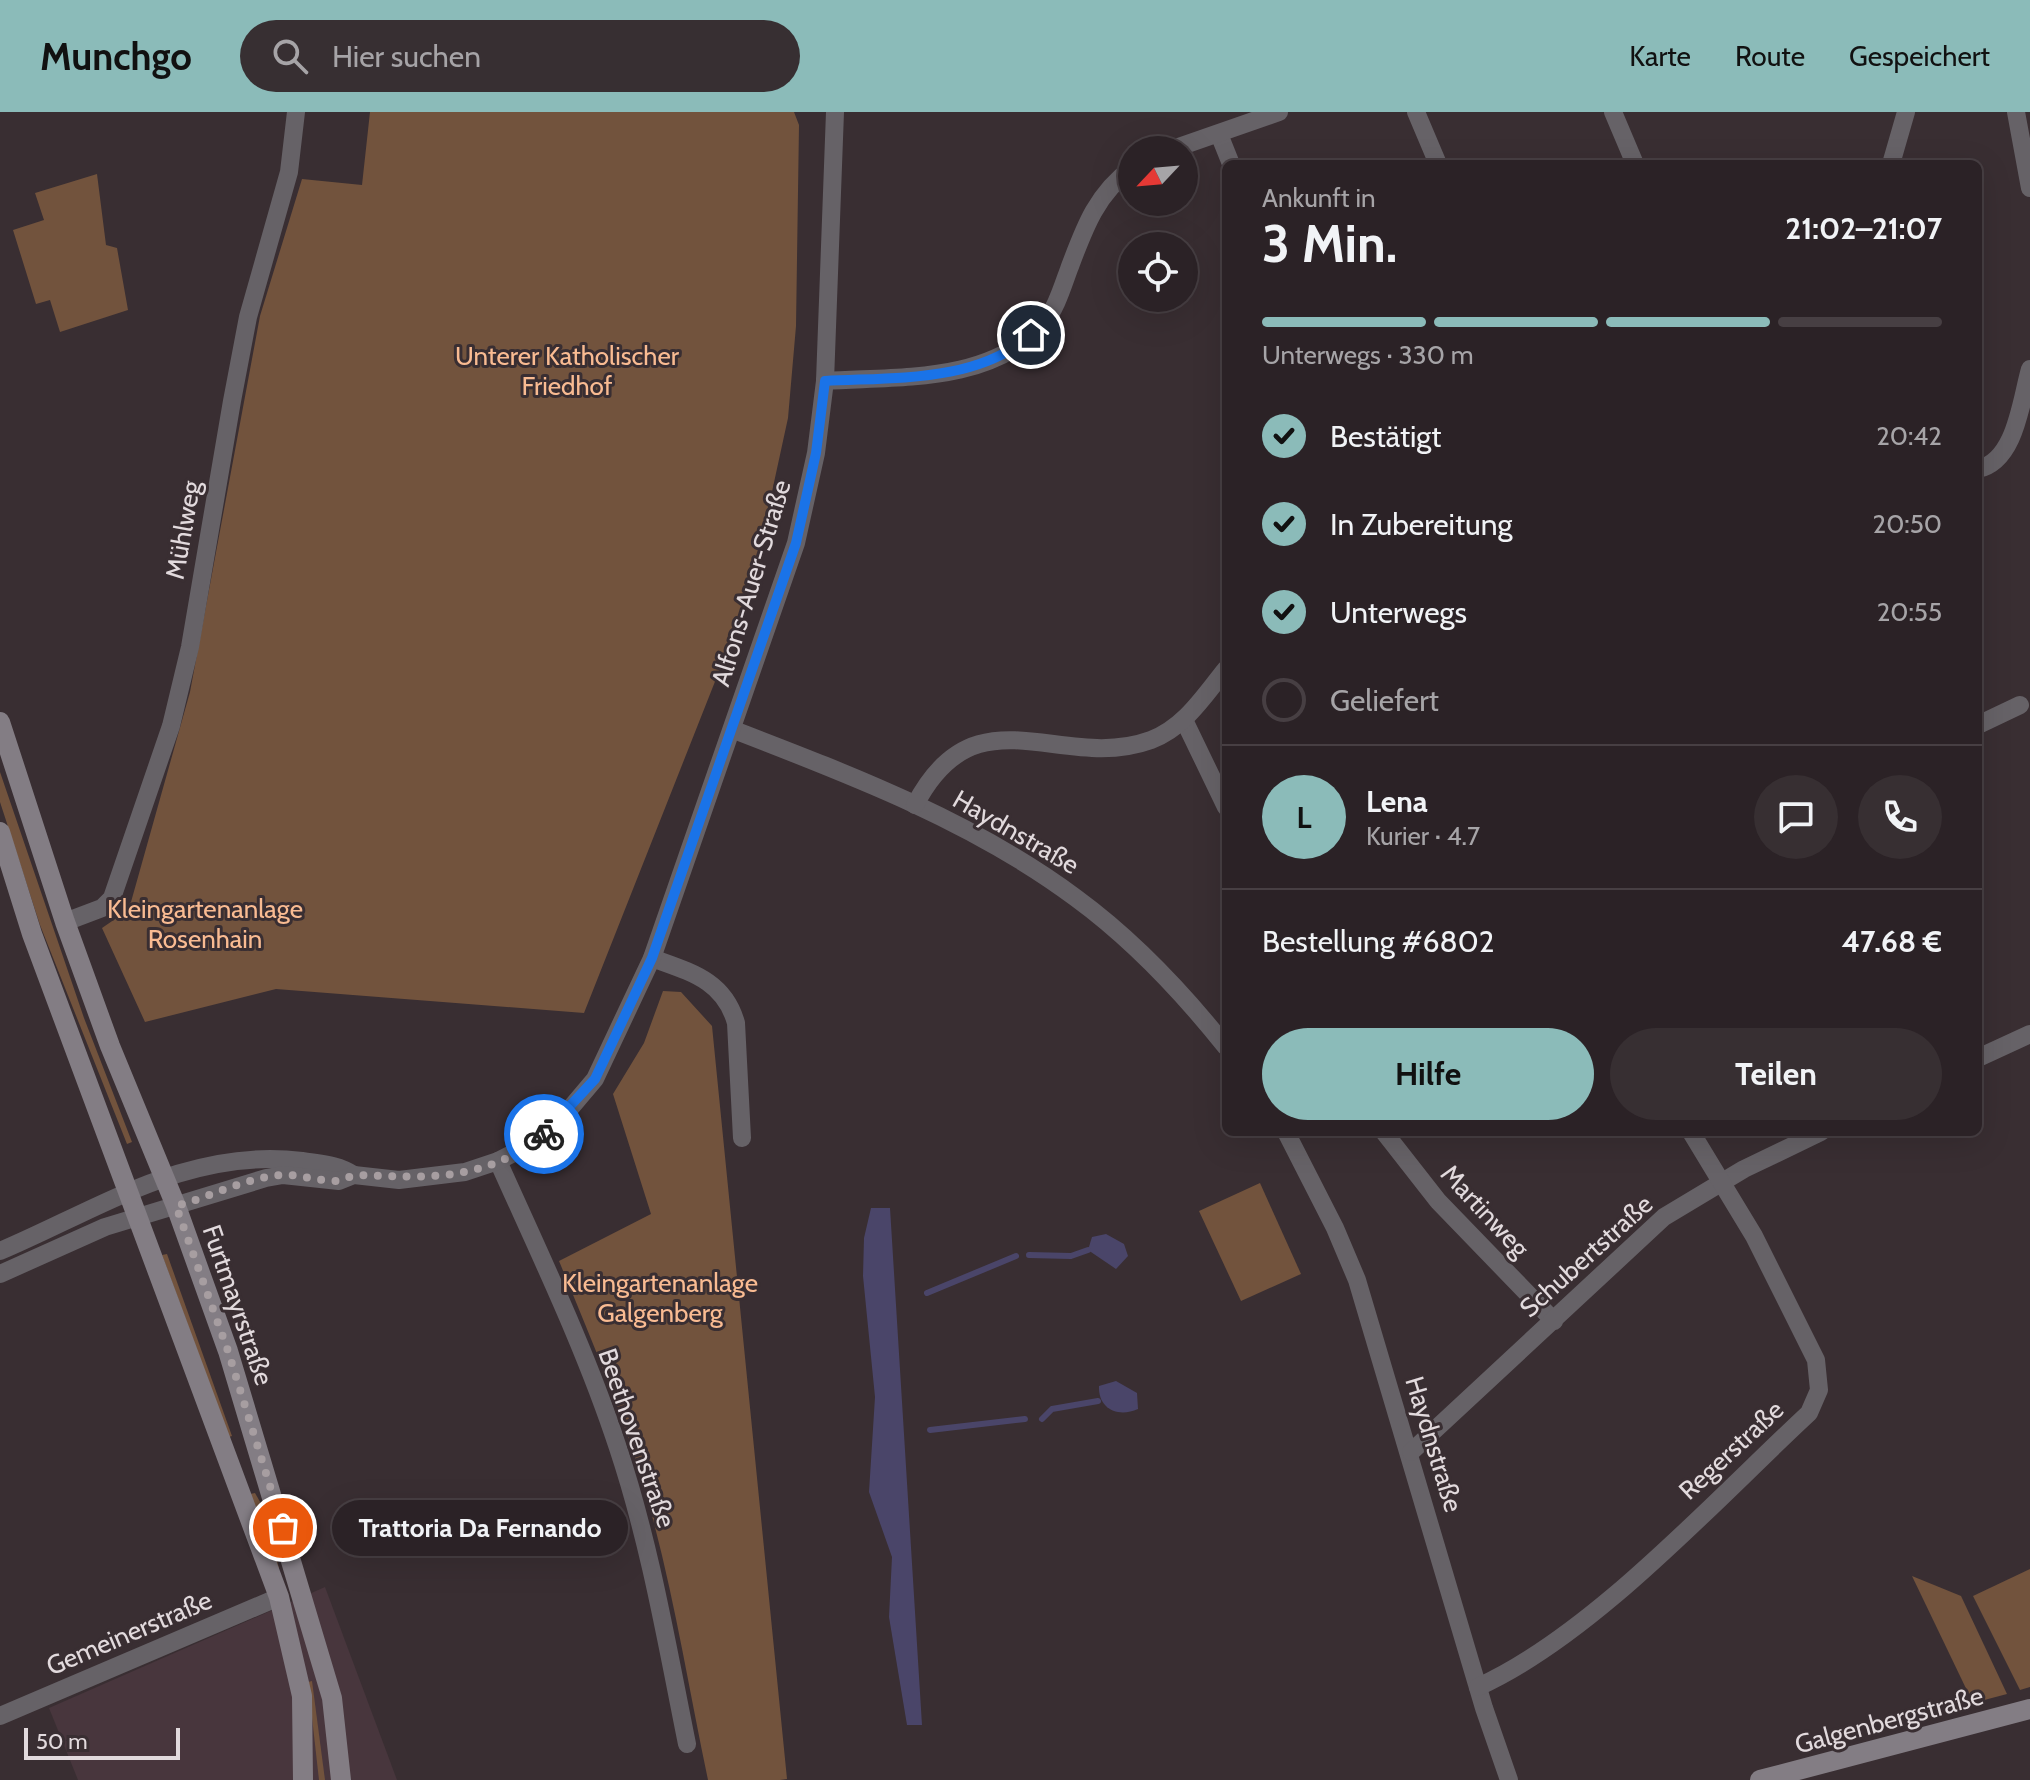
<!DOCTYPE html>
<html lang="de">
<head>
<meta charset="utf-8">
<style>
	:root { --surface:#2b2226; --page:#372f32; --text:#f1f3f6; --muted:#a6a4a7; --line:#473f43; --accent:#8bbbb9 }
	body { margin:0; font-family:Cabin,sans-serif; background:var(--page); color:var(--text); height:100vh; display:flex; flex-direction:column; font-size:30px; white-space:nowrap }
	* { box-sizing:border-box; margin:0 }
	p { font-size:26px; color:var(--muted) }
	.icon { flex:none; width:44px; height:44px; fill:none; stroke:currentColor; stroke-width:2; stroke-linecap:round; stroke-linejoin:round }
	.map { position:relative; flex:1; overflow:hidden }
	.sheet { position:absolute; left:1222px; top:48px; width:760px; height:976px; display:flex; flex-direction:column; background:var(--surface); border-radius:12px; box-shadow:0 8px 32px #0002,0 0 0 2px var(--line) }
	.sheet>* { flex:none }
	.needle { width:52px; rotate:244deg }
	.controls { position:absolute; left:1118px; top:24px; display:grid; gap:16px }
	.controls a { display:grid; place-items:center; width:80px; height:80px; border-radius:50%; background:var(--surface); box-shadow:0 8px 32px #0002,0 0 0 2px var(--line); font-size:40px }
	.scale { position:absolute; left:24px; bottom:20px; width:156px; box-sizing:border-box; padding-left:8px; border:4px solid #e2dadd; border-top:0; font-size:22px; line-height:28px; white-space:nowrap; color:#e2dadd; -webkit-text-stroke:6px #392e32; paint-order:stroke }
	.pin { position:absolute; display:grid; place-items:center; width:68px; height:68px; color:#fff; margin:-34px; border:4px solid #fff; border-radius:50%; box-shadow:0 2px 8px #0007 }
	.courier { position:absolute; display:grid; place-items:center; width:80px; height:80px; margin:-40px; border:6px solid #1a73e8; border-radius:50%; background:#fff; color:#222; box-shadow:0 2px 10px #0007 }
	.bubble { position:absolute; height:56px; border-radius:28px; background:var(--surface); box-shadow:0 8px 32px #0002,0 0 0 2px var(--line); font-size:26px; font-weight:800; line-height:56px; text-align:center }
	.head em { font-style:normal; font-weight:800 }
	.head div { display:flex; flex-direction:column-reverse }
	.head { display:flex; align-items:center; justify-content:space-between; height:136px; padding:0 40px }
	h1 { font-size:52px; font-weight:800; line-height:60px }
	.bar { display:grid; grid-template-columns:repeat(4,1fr); gap:12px 8px; align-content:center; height:96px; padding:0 40px }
	.bar i { height:10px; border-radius:6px; background:var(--line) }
	.bar .selected { background:var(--accent) }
	.bar p { grid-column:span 4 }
	.line { display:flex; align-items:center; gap:20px; padding:0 40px; border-top:2px solid var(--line) }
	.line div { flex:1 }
	.round { display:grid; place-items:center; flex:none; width:84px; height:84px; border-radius:42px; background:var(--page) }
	ol { padding:0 40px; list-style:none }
	li { display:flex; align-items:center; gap:24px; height:88px }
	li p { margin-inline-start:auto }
	li .icon { padding:8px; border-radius:50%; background:var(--accent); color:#111; stroke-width:4 }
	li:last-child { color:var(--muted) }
	li i { width:44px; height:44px; border:4px solid var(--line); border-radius:50% }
	.primary-button { display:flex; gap:16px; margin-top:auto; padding:16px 40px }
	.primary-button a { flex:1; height:92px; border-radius:48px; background:var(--accent); color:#111; font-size:32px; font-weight:800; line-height:92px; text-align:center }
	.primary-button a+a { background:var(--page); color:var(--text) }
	header { display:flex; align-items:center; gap:48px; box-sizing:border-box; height:112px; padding:0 40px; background:var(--accent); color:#111 }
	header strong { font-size:38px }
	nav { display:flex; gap:44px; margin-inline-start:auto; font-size:28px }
	.search { width:560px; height:72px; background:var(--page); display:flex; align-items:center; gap:20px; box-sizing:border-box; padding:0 28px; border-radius:44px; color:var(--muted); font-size:30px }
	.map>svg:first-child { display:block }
	.built { fill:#48363d }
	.green { fill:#72533d }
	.water { fill:#4a4569 }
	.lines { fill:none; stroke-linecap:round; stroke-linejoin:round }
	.stream { stroke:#4a4569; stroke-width:6 }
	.street { stroke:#666267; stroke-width:18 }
	.secondary { stroke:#837d84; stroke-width:20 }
	.done { stroke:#a79ea1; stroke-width:8; stroke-dasharray:0 14.4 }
	.route { stroke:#1a73e8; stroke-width:10 }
	.labels { text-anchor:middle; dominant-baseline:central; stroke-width:6; stroke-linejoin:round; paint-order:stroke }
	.park-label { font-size:26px; fill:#f9bb92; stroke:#392e32 }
	.street-label { font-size:26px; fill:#e2dadd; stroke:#392e32 }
</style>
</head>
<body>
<header>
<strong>Munchgo</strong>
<div class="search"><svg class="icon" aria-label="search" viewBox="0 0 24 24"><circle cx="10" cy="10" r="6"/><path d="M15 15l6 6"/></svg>Hier suchen</div>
<nav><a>Karte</a><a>Route</a><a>Gespeichert</a></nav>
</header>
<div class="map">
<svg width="2030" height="1668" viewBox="0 0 2030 1668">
	<rect width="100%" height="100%" fill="#392e32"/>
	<path class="built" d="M325,1475L397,1668H78L49,1596Z"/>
	<g class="green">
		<path d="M370,0H794L799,13L796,214L788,306L750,481L584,901L276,877L145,910L102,816L118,805L131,790L190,580L260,204L302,67L362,73Z"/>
		<path d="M97,62L106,133L117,136L128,198L60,220L50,188L36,192L13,118L44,108L35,81Z"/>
		<path d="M0,660L84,906L132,1030L127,1032L40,813L0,690Z"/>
		<path d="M663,879L681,880L712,914L787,1667L780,1668H708C688,1573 673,1476 646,1382C623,1302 591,1226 559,1149L651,1102L613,982L644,931Z"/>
		<path d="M1260,1071L1301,1162L1241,1189L1199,1099Z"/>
		<path d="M167,1142L232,1324L229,1325L162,1143Z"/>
		<path d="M255,1381L263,1395L279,1456L276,1458L250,1382Z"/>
		<path d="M2030,1457V1575L2020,1578L1973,1484Z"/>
		<path d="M1912,1464L1961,1484L2007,1582L1973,1591Z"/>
		<path d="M312,1569L325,1668H319L308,1570Z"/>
	</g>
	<g class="water">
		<path d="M871,1096H890L922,1613H907L889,1505L892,1445L869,1380L875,1285L863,1164L864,1126Z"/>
		<path d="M1106,1122L1124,1132L1128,1144L1116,1157L1088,1138L1092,1125Z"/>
		<path d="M1116,1269L1137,1281L1138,1297C1118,1306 1098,1297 1099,1274Z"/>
	</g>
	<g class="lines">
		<g class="stream">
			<path d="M1029,1143L1071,1144L1088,1138"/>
			<path d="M927,1181L1016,1144"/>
			<path d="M1042,1307L1052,1297L1098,1289"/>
			<path d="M930,1318L1025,1307"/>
		</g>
		<g class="street">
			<path d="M1416,0L1438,52"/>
			<path d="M1613,0L1635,52"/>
			<path d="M2016,0L2030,76"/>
			<path d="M1219,22L1231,52"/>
			<path d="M1170,38L1279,0"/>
			<path d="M1891,52L1906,0"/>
			<path d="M825,269C898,264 990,272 1043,212C1056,197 1062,176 1069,157C1084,117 1096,82 1132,56"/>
			<path d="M1978,357C2016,349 2021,288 2030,257"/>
			<path d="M1184,608L1226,695"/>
			<path d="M1978,613L2020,593"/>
			<path d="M734,618C851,663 974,710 1076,786C1132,827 1183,881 1226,935"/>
			<path d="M915,693C976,575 1061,661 1151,628C1185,615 1204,584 1226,557"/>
			<path d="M65,810L102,796L112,786L171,614L190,535L232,289L248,205L289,60L296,0"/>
			<path d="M652,846C690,860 724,868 736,911L742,1026"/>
			<path d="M1978,946L2030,922"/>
			<path d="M1286,1020L1335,1116L1357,1168L1484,1596L1509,1668"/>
			<path d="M1384,1020L1438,1089L1554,1209"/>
			<path d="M498,1049C540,1143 586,1238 618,1336C650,1432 667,1533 687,1632"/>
			<path d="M0,1139C99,1097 189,1035 302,1049C321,1052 337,1052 354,1063"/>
			<path d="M0,1162L105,1115L266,1066L283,1063L339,1069L354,1063L399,1068L465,1060L498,1049L533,1031L557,1012L595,967L652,846L796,431L816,341L825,269L835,0"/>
			<path d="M1411,1340L1664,1105L1744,1057L1821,1020"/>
			<path d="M1478,1575C1593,1523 1715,1388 1809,1301L1819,1278L1816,1248L1754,1124L1691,1020"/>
			<path d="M0,1604L279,1485"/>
		</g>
		<g class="secondary">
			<path d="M0,610L65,810L110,934L176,1094L228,1239L332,1586L341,1668"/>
			<path d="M0,720L32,822L279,1485L302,1584L303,1668"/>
			<path d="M1760,1668L2030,1597"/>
		</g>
	</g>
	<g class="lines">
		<path class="done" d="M283,1416L228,1239L176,1094C210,1085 245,1066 281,1063C299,1062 317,1069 335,1069C344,1069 350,1063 358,1063C427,1066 486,1070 544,1022"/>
		<path class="route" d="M544,1022L595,967L652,846L796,431L816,341L825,269C894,265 976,271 1031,223"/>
	</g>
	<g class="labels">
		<g class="park-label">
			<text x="567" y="244">Unterer Katholischer<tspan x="567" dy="30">Friedhof</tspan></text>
			<text x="205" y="797">Kleingartenanlage<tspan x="205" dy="30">Rosenhain</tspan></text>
			<text x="660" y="1171">Kleingartenanlage<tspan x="660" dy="30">Galgenberg</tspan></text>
		</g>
		<g class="street-label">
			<text transform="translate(183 418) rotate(-80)">Mühlweg</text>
			<text transform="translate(751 471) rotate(-73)">Alfons-Auer-Straße</text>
			<text transform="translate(1016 720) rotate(30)">Haydnstraße</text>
			<text transform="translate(1485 1099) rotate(47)">Martinweg</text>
			<text transform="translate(1586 1144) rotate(-42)">Schubertstraße</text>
			<text transform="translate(238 1193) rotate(71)">Furtmayrstraße</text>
			<text transform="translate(637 1326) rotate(71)">Beethovenstraße</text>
			<text transform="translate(1434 1332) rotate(73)">Haydnstraße</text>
			<text transform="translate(1731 1338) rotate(-43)">Regerstraße</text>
			<text transform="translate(129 1521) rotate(-23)">Gemeinerstraße</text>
			<text transform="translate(1889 1608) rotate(-15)">Galgenbergstraße</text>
		</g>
	</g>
</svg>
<div class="controls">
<a><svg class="needle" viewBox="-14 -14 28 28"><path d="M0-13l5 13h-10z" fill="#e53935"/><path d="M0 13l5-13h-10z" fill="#a6a4a7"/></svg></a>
<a><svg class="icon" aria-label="locate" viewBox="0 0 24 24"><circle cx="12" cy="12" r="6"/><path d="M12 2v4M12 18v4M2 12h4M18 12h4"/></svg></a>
</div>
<div class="scale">50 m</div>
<div class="pin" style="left:283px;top:1416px;background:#ea580c"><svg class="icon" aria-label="bag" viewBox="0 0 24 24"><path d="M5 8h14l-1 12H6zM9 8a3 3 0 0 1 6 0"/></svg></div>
<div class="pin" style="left:1031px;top:223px;background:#1f2937"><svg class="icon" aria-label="home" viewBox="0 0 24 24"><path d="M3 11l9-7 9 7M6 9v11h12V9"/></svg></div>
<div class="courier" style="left:544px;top:1022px"><svg class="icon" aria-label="bike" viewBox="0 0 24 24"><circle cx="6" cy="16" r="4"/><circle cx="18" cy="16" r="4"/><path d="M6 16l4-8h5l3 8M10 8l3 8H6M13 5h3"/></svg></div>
<div class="bubble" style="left:332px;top:1388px;width:296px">Trattoria Da Fernando</div>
<section class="sheet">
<div class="head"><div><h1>3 Min.</h1><p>Ankunft in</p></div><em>21:02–21:07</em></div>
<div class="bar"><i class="selected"></i><i class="selected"></i><i class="selected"></i><i></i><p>Unterwegs · 330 m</p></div>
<ol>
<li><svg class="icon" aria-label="check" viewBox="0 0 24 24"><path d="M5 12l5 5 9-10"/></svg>Bestätigt<p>20:42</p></li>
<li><svg class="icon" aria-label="check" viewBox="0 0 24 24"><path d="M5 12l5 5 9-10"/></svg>In Zubereitung<p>20:50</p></li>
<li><svg class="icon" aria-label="check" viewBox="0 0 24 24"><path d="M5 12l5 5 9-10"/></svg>Unterwegs<p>20:55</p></li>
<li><i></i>Geliefert</li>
</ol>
<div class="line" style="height:144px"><b class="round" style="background:var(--accent);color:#111">L</b><div><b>Lena</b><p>Kurier · 4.7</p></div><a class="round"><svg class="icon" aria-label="chat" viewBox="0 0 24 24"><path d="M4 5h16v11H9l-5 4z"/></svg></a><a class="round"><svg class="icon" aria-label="phone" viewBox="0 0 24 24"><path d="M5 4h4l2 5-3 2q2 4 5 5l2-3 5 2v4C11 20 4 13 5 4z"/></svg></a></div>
<div class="line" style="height:104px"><div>Bestellung #6802</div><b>47.68 €</b></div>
<div class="primary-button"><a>Hilfe</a><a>Teilen</a></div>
</section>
</div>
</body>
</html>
